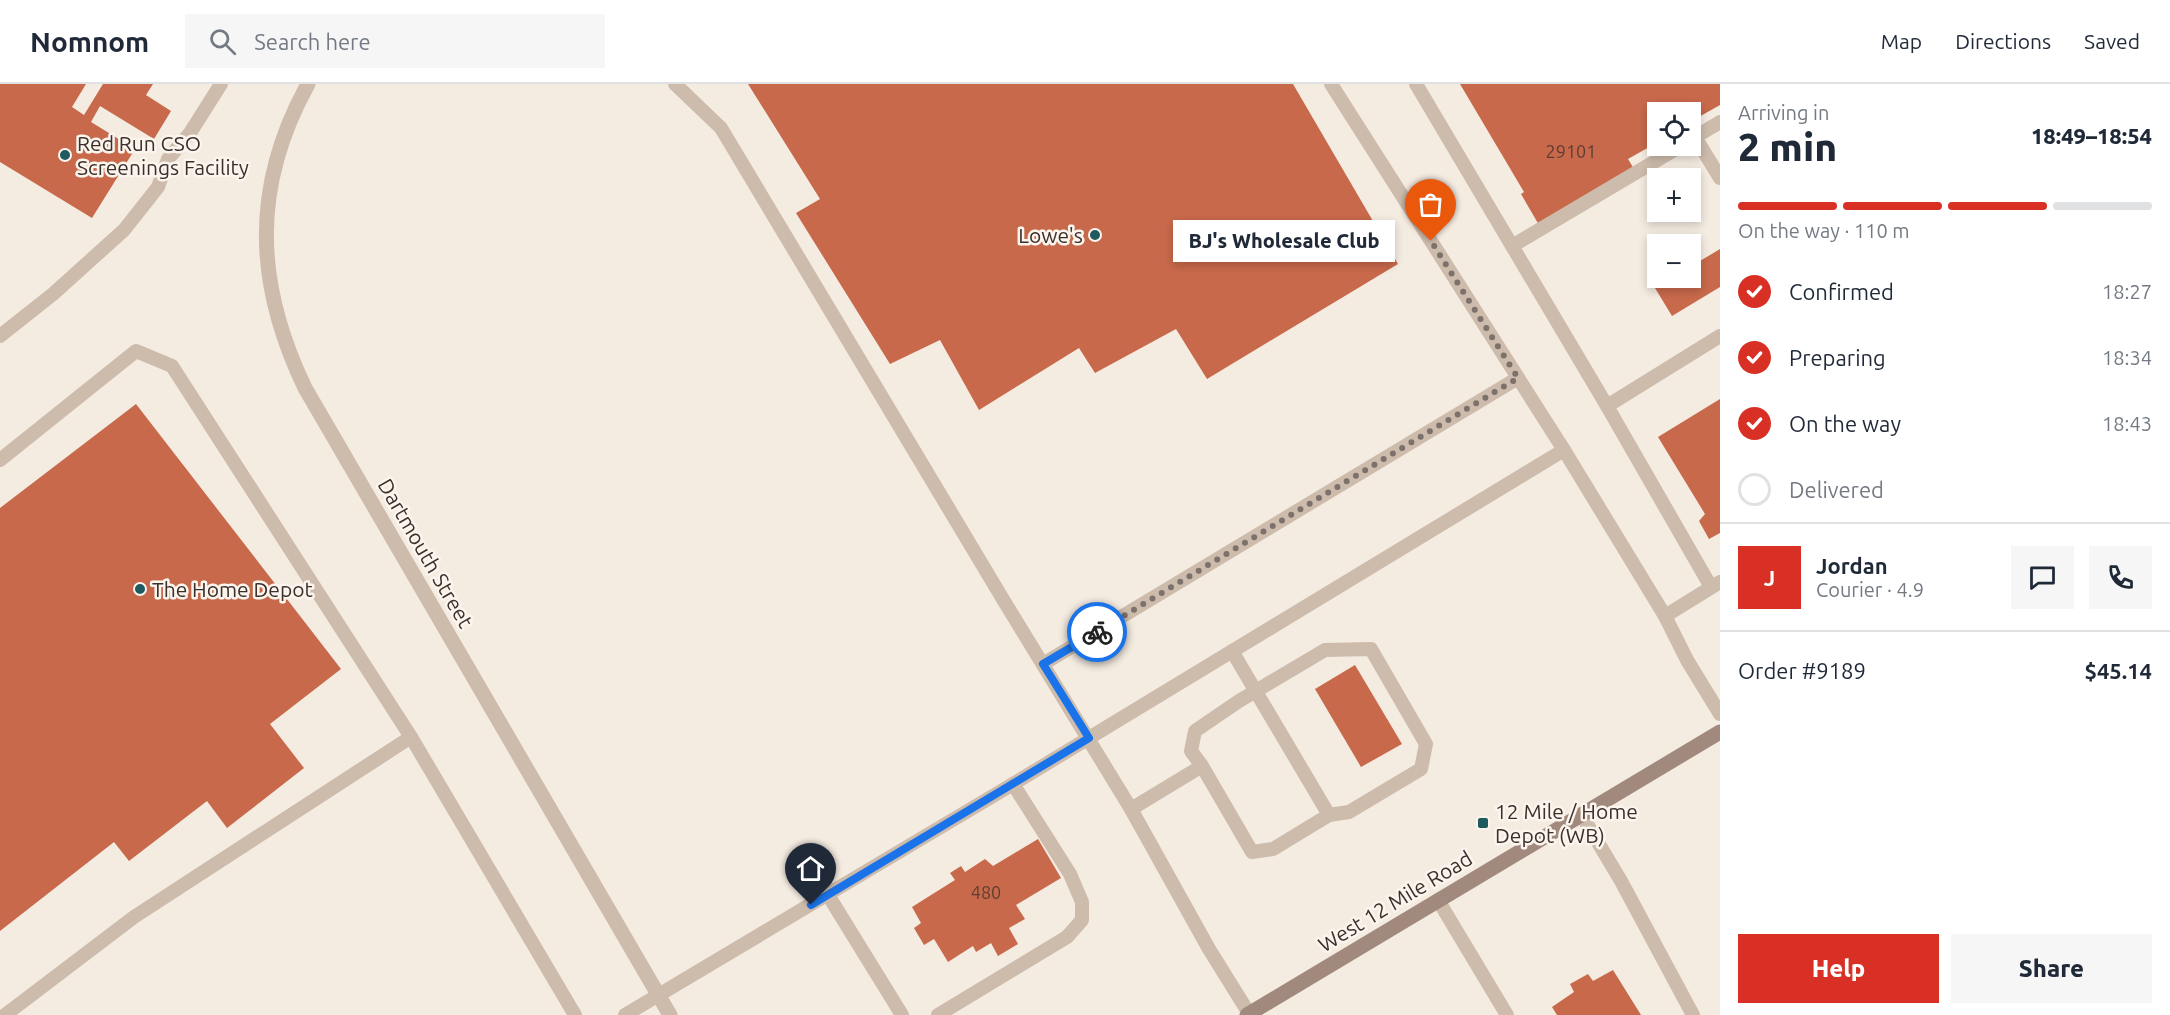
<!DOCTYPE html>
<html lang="en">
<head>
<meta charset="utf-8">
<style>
	:root { --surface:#fff; --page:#f6f6f7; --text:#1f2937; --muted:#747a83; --line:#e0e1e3; --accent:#d93025 }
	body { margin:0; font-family:Ubuntu,sans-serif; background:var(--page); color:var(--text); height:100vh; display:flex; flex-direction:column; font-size:22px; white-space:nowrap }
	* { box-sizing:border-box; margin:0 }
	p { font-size:20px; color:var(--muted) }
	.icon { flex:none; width:33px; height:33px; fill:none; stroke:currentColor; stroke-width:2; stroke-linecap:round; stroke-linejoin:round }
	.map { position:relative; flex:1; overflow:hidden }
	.side { display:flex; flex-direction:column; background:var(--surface); width:450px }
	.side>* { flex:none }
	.fabs { position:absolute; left:1647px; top:18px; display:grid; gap:12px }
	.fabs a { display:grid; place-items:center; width:54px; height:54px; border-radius:0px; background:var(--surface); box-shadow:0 3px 9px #0003; font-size:30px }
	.pin { position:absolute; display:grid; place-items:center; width:51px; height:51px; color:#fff; margin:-62px -26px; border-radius:50% 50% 50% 0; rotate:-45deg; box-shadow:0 0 6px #0007 }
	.pin .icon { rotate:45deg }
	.courier { position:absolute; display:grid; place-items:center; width:60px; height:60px; margin:-30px; border:4px solid #1a73e8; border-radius:50%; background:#fff; color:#222; box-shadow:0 2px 8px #0007 }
	.bubble { position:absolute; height:42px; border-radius:0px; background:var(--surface); box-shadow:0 3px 9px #0003; font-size:20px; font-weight:800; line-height:42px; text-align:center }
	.head em { font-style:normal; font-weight:800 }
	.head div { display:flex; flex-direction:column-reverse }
	.head { display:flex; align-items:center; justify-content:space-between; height:102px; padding:0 18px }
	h1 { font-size:39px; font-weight:800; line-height:45px }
	.bar { display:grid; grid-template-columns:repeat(4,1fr); gap:9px 6px; align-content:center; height:72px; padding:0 18px }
	.bar i { height:8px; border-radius:4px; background:var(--line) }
	.bar .selected { background:var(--accent) }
	.bar p { grid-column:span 4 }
	.line { display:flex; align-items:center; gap:15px; padding:0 18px; border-top:2px solid var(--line) }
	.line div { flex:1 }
	.round { display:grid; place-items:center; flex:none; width:63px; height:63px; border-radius:0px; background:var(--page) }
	ol { padding:0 18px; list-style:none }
	li { display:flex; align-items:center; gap:18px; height:66px }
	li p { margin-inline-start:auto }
	li .icon { padding:6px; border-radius:50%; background:var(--accent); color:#fff; stroke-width:4 }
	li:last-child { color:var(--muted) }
	li i { width:33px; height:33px; border:3px solid var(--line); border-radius:50% }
	.action { display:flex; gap:12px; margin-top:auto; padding:12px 18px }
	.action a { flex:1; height:69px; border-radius:0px; background:var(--accent); color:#fff; font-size:24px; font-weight:800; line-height:69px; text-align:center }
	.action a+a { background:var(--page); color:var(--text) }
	header { display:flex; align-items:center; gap:36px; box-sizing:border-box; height:84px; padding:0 30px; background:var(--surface); border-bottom:2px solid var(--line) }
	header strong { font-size:28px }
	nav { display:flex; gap:33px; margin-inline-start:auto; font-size:21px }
	.search { width:420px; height:54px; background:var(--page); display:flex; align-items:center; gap:15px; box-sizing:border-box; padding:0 21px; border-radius:0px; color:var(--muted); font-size:22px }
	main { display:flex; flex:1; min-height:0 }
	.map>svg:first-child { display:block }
	.building { fill:#c8694b }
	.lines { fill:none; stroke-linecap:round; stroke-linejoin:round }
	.lane { stroke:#cdbbac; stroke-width:14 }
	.street { stroke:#cdbbac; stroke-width:15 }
	.secondary { stroke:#a18a7d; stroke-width:15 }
	.done { stroke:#7c716b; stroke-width:6; stroke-dasharray:0 10.8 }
	.route { stroke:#1a73e8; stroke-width:8 }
	.poi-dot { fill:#1f5a5e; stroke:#fbf5ee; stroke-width:2 }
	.labels { text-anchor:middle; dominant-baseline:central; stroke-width:5; stroke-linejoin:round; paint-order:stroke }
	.number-label { font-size:18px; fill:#5e3e33 }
	.poi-label { font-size:21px; fill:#3b302b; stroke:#fbf5ee; text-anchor:start }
	.street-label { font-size:21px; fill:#3b302b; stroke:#fbf5ee }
</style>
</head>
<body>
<header>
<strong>Nomnom</strong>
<div class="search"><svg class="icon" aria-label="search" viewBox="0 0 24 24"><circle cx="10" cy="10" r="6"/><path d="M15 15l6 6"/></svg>Search here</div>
<nav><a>Map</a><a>Directions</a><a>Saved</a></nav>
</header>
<main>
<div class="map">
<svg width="1720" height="931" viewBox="0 0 1720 931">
	<rect width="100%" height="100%" fill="#f4ebe1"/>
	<g class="building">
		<path d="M0,0H86L72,23L84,31L103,0H153L146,11L171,27L154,55L100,22L91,38L135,65L92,134L0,78Z"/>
		<path d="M748,0H1293L1398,180L1207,295L1176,245L1095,289L1079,264L979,326L940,256L890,280L796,129L820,115Z"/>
		<path d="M1460,0H1720V21L1690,38V28H1658V58L1628,75L1634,85L1539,141L1521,110L1524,108Z"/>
		<path d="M1720,165V203L1672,232L1655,204L1673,194H1690V183Z"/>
		<path d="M1720,315V449L1709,455L1699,437L1705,430L1658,353Z"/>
		<path d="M136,320L341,585L270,640L304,684L227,744L207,717L129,777L114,758L0,847V424Z"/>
		<path d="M1355,581L1402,660L1361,683L1315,605Z"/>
		<path d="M1038,755L1061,794L1016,821L1025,835L1009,844L1018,860L998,872L991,859L976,868L973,862L948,878L934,855L924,861L914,844L921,839L912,823L955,796L950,789L961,782L965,788L985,775L993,782Z"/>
		<path d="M1613,886L1641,931H1557L1552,923L1574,908L1570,900L1588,890L1593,897Z"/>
	</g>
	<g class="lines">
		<g class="lane">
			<path d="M675,0L721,44L1004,517L1131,725L1209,865L1250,931"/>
			<path d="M1331,0L1564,366L1665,532L1687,576L1720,630"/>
			<path d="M1416,0L1607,322L1711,503"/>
			<path d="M1695,53L1720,94"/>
			<path d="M1690,56L1720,38"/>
			<path d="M1512,162L1681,62"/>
			<path d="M0,252L53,210L124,146L158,103L168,75L190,49L221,0"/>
			<path d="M1607,322L1720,252"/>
			<path d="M0,376L136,267L172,282L411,653L575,931"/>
			<path d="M1665,532L1720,498"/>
			<path d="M1232,567L1329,731"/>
			<path d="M1043,580L1518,294"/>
			<path d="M1131,725L1202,682L1252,768L1273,765L1329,731L1349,728L1421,685L1426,660L1371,565L1325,566L1239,617L1195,647L1191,667L1202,682"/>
			<path d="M1581,730L1621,797L1693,931"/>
			<path d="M828,811L902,931"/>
			<path d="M1438,816L1507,931"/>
			<path d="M5,931L134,833L411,653"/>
			<path d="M625,931L1013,700L1564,366"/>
			<path d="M938,931L1067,853L1082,836V818L1070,790L1013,700"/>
		</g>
		<path class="street" d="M308,0C251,103 255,200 305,304L670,931"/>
		<path class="secondary" d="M1247,931L1720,648"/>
	</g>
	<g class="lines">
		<path class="done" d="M1097,548L1518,294L1431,157"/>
		<path class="route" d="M811,821L1089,654L1043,580L1097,548"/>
	</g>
	<g class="poi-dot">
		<circle cx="65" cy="71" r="6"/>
		<circle cx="1095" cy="151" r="6"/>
		<circle cx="140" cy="505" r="6"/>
		<rect x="1477" y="733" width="12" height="12" rx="3"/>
	</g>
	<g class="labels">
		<g class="number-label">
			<text x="1571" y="67">29101</text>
			<text x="986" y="808">480</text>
		</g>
		<g class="poi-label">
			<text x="77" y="59">Red Run CSO<tspan x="77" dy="24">Screenings Facility</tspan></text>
			<text x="1083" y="151" text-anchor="end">Lowe's</text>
			<text x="152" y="505">The Home Depot</text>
			<text x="1495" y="727">12 Mile / Home<tspan x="1495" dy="24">Depot (WB)</tspan></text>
		</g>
		<g class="street-label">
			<text transform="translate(426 469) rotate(60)">Dartmouth Street</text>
			<text transform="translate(1395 817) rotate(-31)">West 12 Mile Road</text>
		</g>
	</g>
</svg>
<div class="fabs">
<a><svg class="icon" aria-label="locate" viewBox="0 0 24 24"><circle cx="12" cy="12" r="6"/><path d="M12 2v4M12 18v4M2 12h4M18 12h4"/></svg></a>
<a>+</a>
<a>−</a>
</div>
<div class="pin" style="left:1431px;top:157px;background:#ea580c"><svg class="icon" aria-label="bag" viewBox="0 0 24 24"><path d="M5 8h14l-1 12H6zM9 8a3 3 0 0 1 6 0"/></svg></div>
<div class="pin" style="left:811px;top:821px;background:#1f2937"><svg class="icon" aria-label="home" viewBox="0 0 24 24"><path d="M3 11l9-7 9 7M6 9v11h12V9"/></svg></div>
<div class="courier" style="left:1097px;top:548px"><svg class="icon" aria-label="bike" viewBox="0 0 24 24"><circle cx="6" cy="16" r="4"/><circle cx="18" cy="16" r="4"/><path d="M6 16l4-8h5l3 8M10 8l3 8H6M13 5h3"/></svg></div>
<div class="bubble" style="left:1173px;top:136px;width:222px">BJ's Wholesale Club</div>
</div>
<section class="side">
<div class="head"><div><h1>2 min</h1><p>Arriving in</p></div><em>18:49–18:54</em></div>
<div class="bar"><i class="selected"></i><i class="selected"></i><i class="selected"></i><i></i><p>On the way · 110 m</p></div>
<ol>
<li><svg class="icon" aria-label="check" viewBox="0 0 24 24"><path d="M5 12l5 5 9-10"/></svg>Confirmed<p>18:27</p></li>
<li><svg class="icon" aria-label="check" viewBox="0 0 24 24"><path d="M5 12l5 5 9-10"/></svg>Preparing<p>18:34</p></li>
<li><svg class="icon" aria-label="check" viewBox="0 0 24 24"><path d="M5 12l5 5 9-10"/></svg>On the way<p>18:43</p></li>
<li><i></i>Delivered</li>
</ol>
<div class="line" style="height:108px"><b class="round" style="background:var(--accent);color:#fff">J</b><div><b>Jordan</b><p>Courier · 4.9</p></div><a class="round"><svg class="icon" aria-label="chat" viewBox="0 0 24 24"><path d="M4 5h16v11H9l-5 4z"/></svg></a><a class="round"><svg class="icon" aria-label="phone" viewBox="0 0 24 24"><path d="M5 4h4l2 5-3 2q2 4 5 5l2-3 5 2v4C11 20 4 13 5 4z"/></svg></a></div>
<div class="line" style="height:78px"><div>Order #9189</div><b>$45.14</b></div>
<div class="action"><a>Help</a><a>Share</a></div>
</section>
</main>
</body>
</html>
